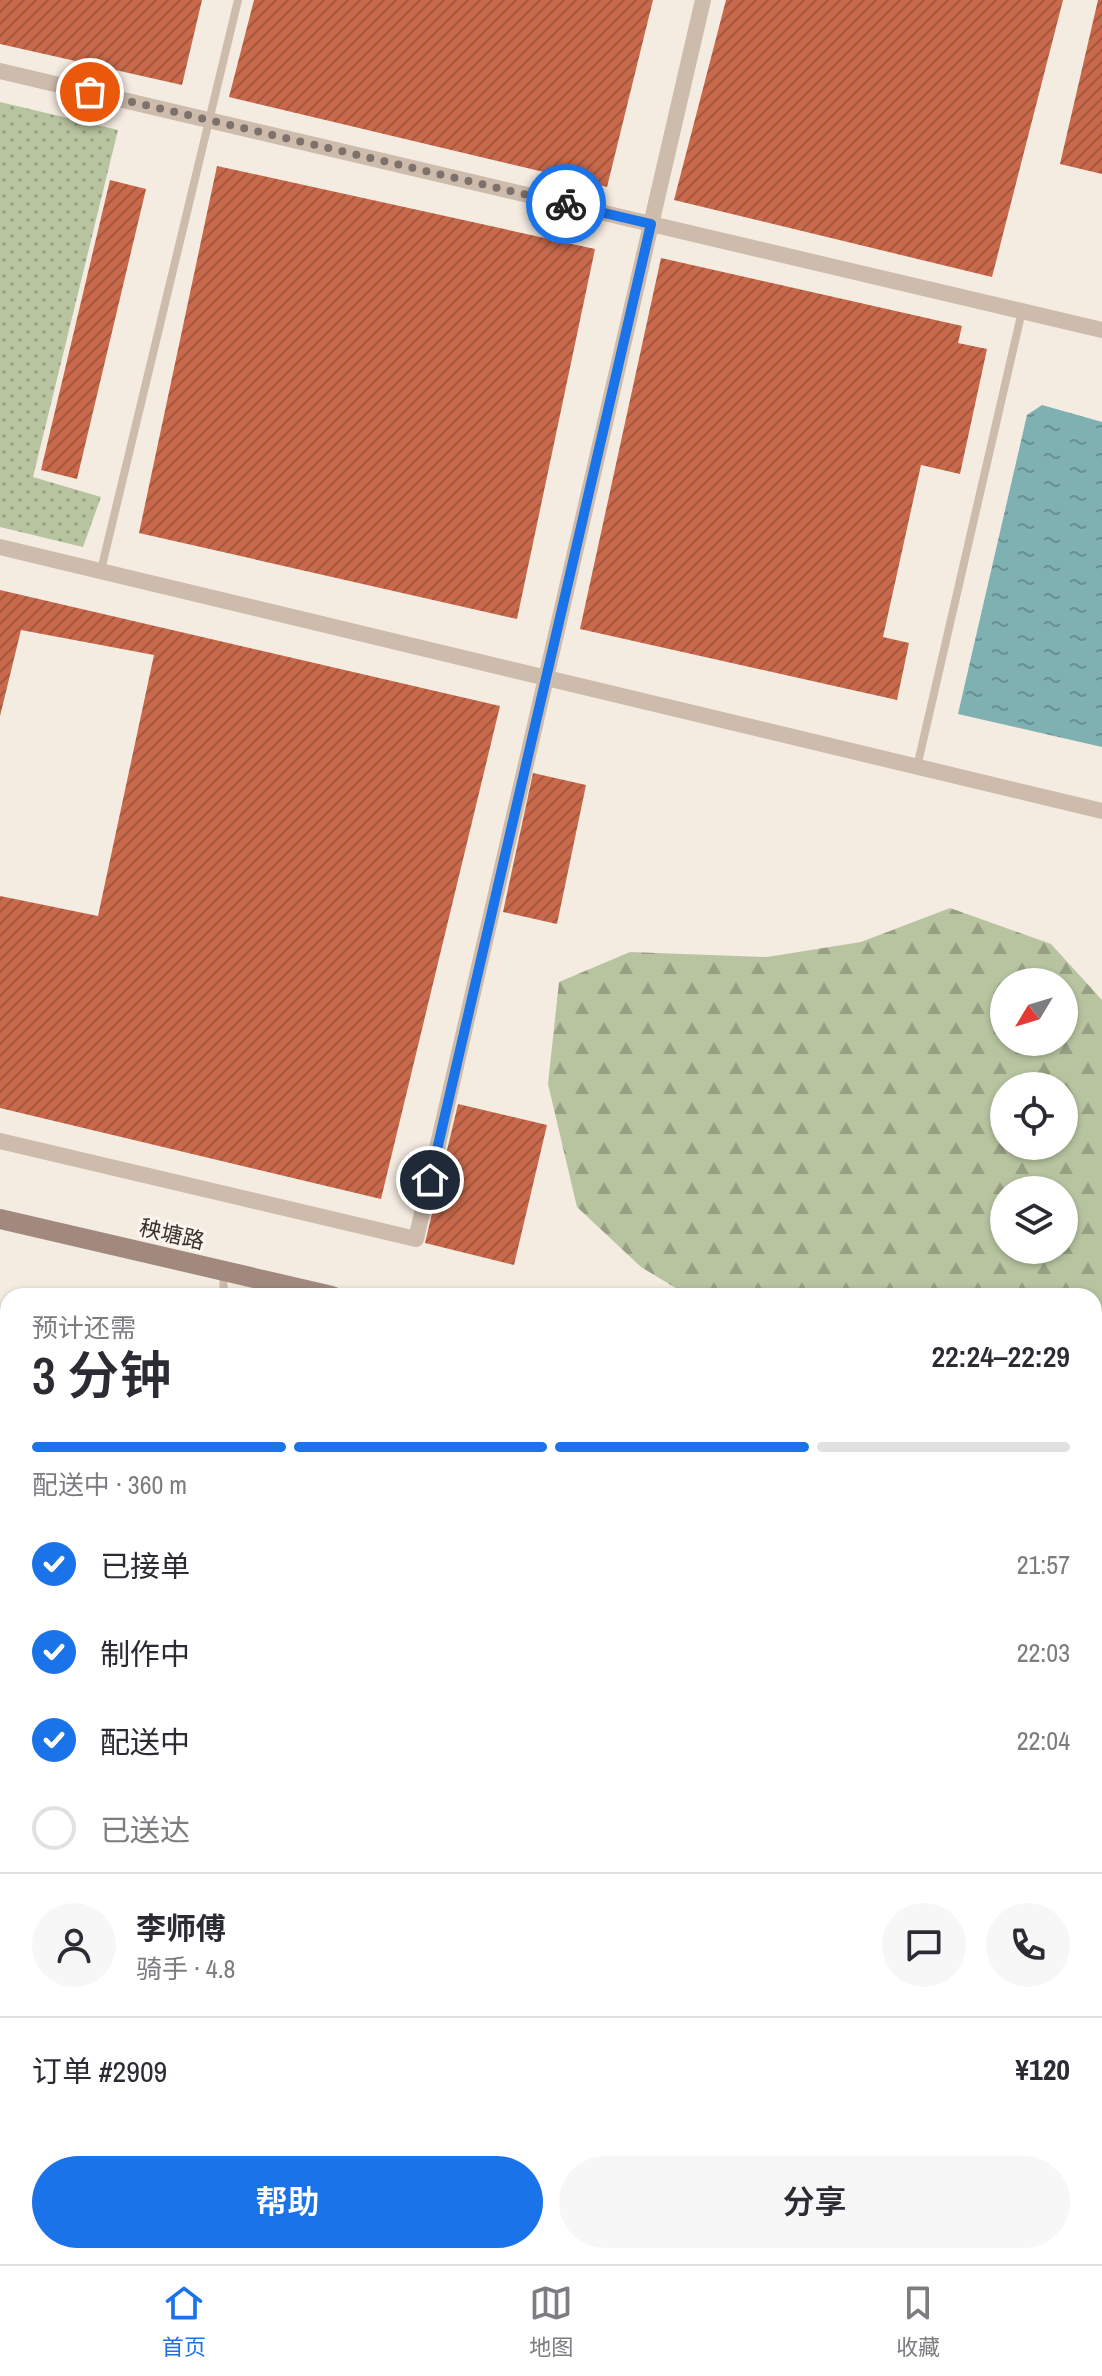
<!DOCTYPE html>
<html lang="zh">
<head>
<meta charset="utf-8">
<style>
	:root { --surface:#fff; --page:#f7f7f7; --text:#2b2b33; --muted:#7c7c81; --line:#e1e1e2; --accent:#1a73e8 }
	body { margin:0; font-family:"Archivo Narrow","Noto Sans SC",sans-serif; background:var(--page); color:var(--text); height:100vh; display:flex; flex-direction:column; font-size:30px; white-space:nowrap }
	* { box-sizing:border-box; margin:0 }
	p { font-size:26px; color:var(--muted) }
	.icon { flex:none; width:44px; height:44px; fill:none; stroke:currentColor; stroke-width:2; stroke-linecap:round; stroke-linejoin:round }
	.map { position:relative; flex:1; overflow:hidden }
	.details { position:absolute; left:0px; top:1288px; width:1102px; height:976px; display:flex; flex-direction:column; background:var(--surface); border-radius:24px 24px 0 0; box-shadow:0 2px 6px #0004 }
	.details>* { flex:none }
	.needle { width:52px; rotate:232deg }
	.fabs { position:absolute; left:990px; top:968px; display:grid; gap:16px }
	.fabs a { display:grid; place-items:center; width:88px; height:88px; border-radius:50%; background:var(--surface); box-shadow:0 2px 6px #0004; font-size:40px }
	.pin { position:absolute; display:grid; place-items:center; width:68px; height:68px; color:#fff; margin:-34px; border:4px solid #fff; border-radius:50%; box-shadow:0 2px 8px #0007 }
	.courier { position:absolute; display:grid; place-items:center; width:80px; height:80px; margin:-40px; border:6px solid #1a73e8; border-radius:50%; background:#fff; color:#222; box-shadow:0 2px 10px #0007 }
	.overview em { font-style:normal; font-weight:600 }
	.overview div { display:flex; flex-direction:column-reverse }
	.overview { display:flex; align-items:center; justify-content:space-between; height:136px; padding:0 32px }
	h1 { font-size:52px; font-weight:600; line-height:60px }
	.bar { display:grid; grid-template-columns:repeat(4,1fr); gap:12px 8px; align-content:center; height:96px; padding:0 32px }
	.bar i { height:10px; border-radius:6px; background:var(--line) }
	.bar .on { background:var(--accent) }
	.bar p { grid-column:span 4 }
	.line { display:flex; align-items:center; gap:20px; padding:0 32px; border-top:2px solid var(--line) }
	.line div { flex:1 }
	.round { display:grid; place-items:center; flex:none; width:84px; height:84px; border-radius:42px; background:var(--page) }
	ol { padding:0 32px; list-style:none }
	li { display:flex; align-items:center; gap:24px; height:88px }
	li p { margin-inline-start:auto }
	li .icon { padding:8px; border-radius:50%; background:var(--accent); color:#fff; stroke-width:4 }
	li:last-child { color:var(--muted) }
	li i { width:44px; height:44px; border:4px solid var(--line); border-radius:50% }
	.action { display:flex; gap:16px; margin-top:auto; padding:16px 32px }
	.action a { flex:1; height:92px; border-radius:48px; background:var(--accent); color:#fff; font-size:32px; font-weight:600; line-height:92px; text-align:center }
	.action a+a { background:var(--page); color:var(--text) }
	.menu { display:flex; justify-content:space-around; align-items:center; height:112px; border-top:2px solid var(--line); background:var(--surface); font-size:22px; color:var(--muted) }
	.menu a { display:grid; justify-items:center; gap:4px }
	.menu .on { color:var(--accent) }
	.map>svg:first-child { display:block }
	.grass { fill:url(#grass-dots) }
	.forest { fill:url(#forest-firs); fill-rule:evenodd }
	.water { fill:url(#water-ripples) }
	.building { fill:url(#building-hatch) }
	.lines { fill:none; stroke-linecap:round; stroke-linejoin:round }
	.lane { stroke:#cdbbac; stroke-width:8 }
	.street { stroke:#cdbbac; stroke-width:16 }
	.secondary { stroke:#a18a7d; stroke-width:20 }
	.primary { stroke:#7d675c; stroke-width:20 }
	.done { stroke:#7c716b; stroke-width:8; stroke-dasharray:0 14.4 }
	.route { stroke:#1a73e8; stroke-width:10 }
	.labels { text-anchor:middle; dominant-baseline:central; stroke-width:6; stroke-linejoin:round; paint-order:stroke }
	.street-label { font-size:22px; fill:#3b302b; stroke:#fbf5ee }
</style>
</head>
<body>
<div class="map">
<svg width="1102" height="2264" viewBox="0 0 1102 2264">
	<defs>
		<pattern id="grass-dots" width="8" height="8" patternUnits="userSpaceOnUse" patternTransform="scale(2)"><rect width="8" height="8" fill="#b8c4a0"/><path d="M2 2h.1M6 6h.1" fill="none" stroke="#97a083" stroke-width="1.8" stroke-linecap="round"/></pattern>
		<pattern id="forest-firs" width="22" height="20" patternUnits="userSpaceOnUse" patternTransform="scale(2)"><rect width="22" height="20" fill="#b8c4a0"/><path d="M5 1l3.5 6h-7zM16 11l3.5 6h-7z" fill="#97a083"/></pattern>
		<pattern id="water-ripples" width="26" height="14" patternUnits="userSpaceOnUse" patternTransform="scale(2)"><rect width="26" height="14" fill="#7fb0b2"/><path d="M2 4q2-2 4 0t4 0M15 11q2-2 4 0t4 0" fill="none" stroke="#699091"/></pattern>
		<pattern id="building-hatch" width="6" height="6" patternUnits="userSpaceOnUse" patternTransform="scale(2)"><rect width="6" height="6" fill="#c8694b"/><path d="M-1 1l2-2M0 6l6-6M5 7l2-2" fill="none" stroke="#a4573f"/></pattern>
	</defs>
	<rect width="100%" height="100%" fill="#f4ebe1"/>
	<path class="grass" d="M0,102L118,130L33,477L101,497L83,547L0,527Z"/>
	<g class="forest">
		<path d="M950,908L1051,944L1102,1000V1378L1094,1379V1296H689L641,1267L577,1207L548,1084L559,982L630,952L767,957L861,942ZM1064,982V1042H1004V982ZM1064,1086V1146H1004V1086ZM1004,1190H1064V1250H1004Z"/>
		<path d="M1094,1521L1102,1523V2136L1094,2162Z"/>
		<path d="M0,1954L8,1958V2256H351L352,2264H0Z"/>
		<path d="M516,2256H1064L1062,2264H509Z"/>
	</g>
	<path class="water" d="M1042,405L1102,422V747L958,714L1027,415Z"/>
	<g class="building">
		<path d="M0,0H202L182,85L0,44Z"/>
		<path d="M254,0H653L607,187L229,97Z"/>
		<path d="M726,0H1063L992,277L674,200Z"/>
		<path d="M1098,0H1102V174L1060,164Z"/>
		<path d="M217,166L595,249L517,619L139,533Z"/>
		<path d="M110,180L146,189L77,479L41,470Z"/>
		<path d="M661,258L962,326L958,343L987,349L960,474L921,465L883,637L909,643L897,700L580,629Z"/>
		<path d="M0,590L500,706L381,1199L0,1108V896L98,916L154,655L21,630L0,716Z"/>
		<path d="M533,773L586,785L557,924L503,912Z"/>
		<path d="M458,1104L547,1125L514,1265L425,1243Z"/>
		<path d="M0,1465L8,1467V1537L0,1535Z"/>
		<path d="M1094,1712L1102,1714V1882L1095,1907Z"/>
		<path d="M0,1730L6,1731L1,1756H0Z"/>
	</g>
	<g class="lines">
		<g class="lane">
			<path d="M101,570L238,0"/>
			<path d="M917,767L1022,311"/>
			<path d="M223,1272L224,1296"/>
			<path d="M0,1316L8,1318"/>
			<path d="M0,1702L8,1704"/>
			<path d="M0,1928L8,1931"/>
		</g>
		<g class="street">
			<path d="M0,71L1102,330"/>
			<path d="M0,547L1102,811"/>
			<path d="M0,1141L416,1239L703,0"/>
		</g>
		<g class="secondary">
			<path d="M0,1219L332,1296"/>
			<path d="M1094,1471L1102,1473"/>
		</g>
		<path class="primary" d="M1096,2264L1102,2247"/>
	</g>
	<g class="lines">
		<path class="done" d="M90,92L566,204"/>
		<path class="route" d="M430,1180L651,224L566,204"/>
	</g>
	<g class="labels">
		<g class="street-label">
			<text transform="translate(172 1234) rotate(13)">秧塘路</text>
		</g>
	</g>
</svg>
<div class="fabs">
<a><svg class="needle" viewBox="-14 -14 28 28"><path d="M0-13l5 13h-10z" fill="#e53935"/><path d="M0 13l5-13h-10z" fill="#7c7c81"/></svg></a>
<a><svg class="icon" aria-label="locate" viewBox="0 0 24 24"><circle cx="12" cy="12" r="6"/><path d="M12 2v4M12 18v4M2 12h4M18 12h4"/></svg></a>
<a><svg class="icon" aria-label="layers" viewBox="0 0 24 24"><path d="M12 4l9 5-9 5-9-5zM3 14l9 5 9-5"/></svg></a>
</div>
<div class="pin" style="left:90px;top:92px;background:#ea580c"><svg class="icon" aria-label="bag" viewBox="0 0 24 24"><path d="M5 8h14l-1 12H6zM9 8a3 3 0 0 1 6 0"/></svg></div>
<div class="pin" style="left:430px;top:1180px;background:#1f2937"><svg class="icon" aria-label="home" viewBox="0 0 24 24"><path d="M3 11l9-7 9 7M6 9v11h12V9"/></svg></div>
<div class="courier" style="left:566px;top:204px"><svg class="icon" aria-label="bike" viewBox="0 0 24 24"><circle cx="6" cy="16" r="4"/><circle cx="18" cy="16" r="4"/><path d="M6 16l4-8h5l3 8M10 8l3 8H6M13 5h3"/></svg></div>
<section class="details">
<div class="overview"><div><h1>3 分钟</h1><p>预计还需</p></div><em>22:24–22:29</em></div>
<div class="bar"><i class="on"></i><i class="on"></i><i class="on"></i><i></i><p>配送中 · 360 m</p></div>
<ol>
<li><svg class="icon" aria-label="check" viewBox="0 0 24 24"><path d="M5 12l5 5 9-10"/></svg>已接单<p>21:57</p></li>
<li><svg class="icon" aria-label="check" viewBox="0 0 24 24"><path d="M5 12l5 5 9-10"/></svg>制作中<p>22:03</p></li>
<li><svg class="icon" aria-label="check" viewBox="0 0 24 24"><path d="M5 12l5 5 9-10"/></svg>配送中<p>22:04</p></li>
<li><i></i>已送达</li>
</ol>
<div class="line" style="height:144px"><a class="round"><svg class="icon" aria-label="person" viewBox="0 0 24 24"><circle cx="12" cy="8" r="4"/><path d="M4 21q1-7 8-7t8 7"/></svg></a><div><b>李师傅</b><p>骑手 · 4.8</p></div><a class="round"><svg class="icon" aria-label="chat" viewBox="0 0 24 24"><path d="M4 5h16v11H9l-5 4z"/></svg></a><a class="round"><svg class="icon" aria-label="phone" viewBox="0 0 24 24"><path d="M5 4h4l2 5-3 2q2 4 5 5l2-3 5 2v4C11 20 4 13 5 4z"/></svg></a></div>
<div class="line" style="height:104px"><div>订单 #2909</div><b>¥120</b></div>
<div class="action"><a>帮助</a><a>分享</a></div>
</section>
</div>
<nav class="menu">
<a class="on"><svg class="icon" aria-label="home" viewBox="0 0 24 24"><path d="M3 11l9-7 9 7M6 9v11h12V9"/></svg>首页</a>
<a><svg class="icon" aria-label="map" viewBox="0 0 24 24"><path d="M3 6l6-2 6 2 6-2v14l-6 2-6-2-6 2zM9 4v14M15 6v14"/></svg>地图</a>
<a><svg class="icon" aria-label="saved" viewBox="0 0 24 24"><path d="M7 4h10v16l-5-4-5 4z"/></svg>收藏</a>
</nav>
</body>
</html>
